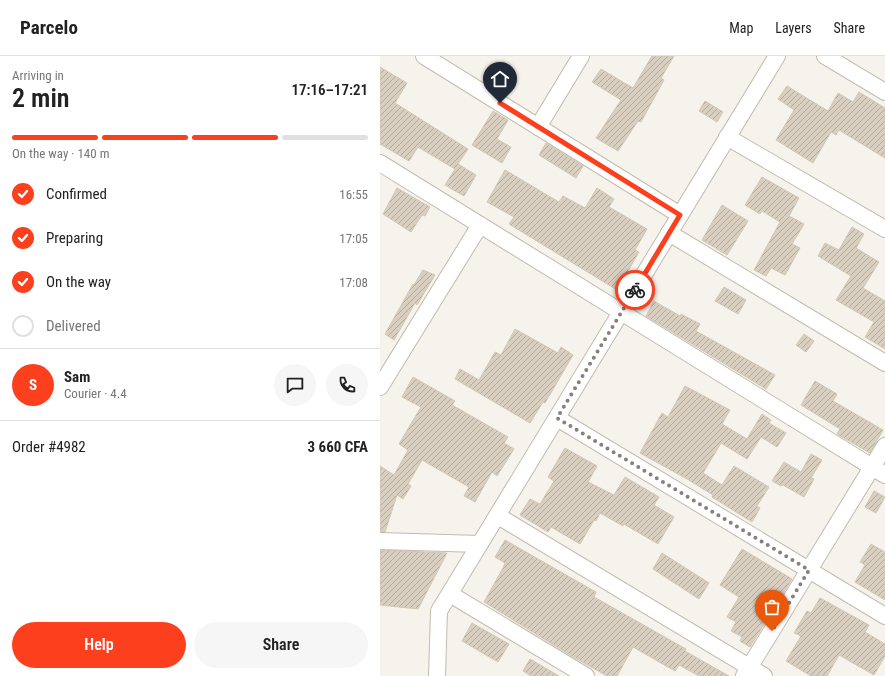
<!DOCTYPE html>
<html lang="en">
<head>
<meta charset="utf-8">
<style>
	:root { --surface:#fff; --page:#f6f6f6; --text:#222; --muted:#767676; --line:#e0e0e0; --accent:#fc3f1d }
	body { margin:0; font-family:"Roboto Condensed",sans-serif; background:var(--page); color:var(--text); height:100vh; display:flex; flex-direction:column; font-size:15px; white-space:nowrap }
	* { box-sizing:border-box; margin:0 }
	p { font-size:13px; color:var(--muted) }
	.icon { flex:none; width:22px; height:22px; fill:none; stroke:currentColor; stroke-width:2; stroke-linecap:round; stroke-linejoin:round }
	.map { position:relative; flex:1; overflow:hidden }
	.panel { display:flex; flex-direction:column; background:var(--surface); width:380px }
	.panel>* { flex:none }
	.pin { position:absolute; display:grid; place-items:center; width:34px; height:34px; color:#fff; margin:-41px -17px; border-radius:50% 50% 50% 0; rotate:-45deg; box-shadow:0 0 4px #0007 }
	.pin .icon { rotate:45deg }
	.courier { position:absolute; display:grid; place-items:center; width:40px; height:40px; margin:-20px; border:3px solid #fc3f1d; border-radius:50%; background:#fff; color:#222; box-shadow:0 1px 5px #0007 }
	.headline em { font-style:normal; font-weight:600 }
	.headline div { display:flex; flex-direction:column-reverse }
	.headline { display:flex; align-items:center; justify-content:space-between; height:68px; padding:0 12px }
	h1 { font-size:26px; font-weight:600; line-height:30px }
	.bar { display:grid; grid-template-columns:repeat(4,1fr); gap:6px 4px; align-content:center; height:48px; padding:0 12px }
	.bar i { height:5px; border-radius:3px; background:var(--line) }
	.bar .active { background:var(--accent) }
	.bar p { grid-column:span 4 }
	.line { display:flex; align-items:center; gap:10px; padding:0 12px; border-top:1px solid var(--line) }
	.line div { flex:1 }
	.round { display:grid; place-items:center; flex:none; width:42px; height:42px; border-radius:21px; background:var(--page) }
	ol { padding:0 12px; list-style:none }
	li { display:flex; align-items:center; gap:12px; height:44px }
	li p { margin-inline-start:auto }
	li .icon { padding:4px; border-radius:50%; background:var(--accent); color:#fff; stroke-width:4 }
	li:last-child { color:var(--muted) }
	li i { width:22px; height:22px; border:2px solid var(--line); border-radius:50% }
	.primary-button { display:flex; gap:8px; margin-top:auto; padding:8px 12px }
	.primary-button a { flex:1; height:46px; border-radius:24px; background:var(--accent); color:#fff; font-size:16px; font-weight:600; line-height:46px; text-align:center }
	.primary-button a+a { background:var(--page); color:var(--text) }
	header { display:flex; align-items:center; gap:24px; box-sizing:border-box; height:56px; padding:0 20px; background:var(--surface); border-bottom:1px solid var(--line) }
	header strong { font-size:19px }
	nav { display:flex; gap:22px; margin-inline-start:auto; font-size:14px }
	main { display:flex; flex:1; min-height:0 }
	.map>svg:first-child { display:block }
	.building { fill:url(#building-hatch); stroke:#d3c7b4 }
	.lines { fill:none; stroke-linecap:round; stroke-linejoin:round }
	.street-casing { stroke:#c2bbae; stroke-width:18 }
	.street { stroke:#fff; stroke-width:16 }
	.done { stroke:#878178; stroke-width:4; stroke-dasharray:0 7.2 }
	.route { stroke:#fc3f1d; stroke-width:5 }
</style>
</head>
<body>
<header>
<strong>Parcelo</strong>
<nav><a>Map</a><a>Layers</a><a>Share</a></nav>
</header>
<main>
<section class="panel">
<div class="headline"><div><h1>2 min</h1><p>Arriving in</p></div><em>17:16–17:21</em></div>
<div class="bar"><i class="active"></i><i class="active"></i><i class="active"></i><i></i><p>On the way · 140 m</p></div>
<ol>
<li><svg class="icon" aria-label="check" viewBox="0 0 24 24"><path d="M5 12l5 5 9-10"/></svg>Confirmed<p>16:55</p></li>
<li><svg class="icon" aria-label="check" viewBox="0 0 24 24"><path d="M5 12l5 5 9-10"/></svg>Preparing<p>17:05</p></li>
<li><svg class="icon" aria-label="check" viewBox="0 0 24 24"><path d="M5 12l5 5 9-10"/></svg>On the way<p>17:08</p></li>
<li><i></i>Delivered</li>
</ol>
<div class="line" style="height:72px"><b class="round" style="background:var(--accent);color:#fff">S</b><div><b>Sam</b><p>Courier · 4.4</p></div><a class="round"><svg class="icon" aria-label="chat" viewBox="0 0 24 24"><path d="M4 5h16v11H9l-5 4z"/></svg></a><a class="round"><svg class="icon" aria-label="phone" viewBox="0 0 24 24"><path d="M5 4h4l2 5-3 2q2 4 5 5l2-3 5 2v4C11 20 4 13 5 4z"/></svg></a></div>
<div class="line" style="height:52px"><div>Order #4982</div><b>3 660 CFA</b></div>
<div class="primary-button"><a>Help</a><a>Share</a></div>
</section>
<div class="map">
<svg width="505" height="620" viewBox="0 0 505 620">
	<defs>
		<pattern id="building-hatch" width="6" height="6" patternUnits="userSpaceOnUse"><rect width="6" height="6" fill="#d8cfc1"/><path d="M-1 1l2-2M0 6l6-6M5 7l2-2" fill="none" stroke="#b1aa9e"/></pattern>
	</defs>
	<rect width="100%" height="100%" fill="#f6f3ec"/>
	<g class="building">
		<path d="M272,0H294L281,22L284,24L261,66L258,65L238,95L216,82L241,44L212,26L221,13L253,32Z"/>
		<path d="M0,11L27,27L15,47L88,93L78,108L96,119L84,140L65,129L75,113L38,91L29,105L0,88Z"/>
		<path d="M407,30L448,55L458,37L473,46L479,36L505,52V102L459,74L456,79L451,76L433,107L396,84L414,54L398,43Z"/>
		<path d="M325,45L343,56L337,66L319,55Z"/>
		<path d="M113,55L128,64L117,83L131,91L122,107L92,89Z"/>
		<path d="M166,87L203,110L196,122L159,99Z"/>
		<path d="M125,114L179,146L183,140L205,152L217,132L234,143L229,151L267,173L255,194L259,196L237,234L129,168L134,161L107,146Z"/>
		<path d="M382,121L419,142L409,160L424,168L412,188L420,192L405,219L391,212L386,220L374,214L400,166L382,155L380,158L365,149Z"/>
		<path d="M17,132L50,151L45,160L42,159L31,176L3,158Z"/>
		<path d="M342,149L368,165L347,199L322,184Z"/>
		<path d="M472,171L484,178L476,192L499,206L483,232L505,245V293L485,281L494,266L456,244L471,220L438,200L445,187L459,194Z"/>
		<path d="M43,214L55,219L37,249L35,247L14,284L5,278L33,228L34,229Z"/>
		<path d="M344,231L366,244L358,258L335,245Z"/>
		<path d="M274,245L300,260L301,258L320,268L316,275L395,319L386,333L266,260Z"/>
		<path d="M135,273L178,297L181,291L193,299L165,347L163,346L150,367L75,323L80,313L99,324L115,296L121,299Z"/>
		<path d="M424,278L434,285L426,296L416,289Z"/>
		<path d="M33,321L75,345L72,349L128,381L124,387L134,393L117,420L112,416L95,446L84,440L89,431L42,404L28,428L31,430L23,443L17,439L5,476H0V410L14,419L28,394L19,388L41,351L22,341Z"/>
		<path d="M435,325L457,338L453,345L503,374L490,397L457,378L460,373L421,349Z"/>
		<path d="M305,330L350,354L342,368L367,383L382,358L391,364L389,367L406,377L397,391L381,381L367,403L341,387L323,417L342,429L354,410L389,431L377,450L380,452L372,466L332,441L333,439L307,423L260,397L282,357L288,361Z"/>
		<path d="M185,392L217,410L208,426L234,439L245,421L279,441L274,449L294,461L278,488L244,468L243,470L220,457L216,465L214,464L200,488L171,471L168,476L140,459L150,443L160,448L174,425L168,421Z"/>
		<path d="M431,398L442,404L431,422L434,423L424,441L403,429L401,430L392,425L404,406L421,416Z"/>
		<path d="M494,435L505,441L496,457L485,451Z"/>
		<path d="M125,484L216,536L214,541L306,593L305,595L349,620H319L299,609L295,615L253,591L237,620H227L190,599L104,546L123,512L125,507L115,501Z"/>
		<path d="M491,488L505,496V544L475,526L485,509L480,506Z"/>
		<path d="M362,493L412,523L370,591L360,585L362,581L351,575L356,566L347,561L359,541L340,529Z"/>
		<path d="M0,494L67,497L38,553L0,549Z"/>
		<path d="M282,497L329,527L319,543L273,513Z"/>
		<path d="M440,542L489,569L485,576L505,588V600L494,619L459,599L447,620H431L406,605L421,580L414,577L427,555L431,557Z"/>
		<path d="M92,567L129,588L118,606L82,585Z"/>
		<path d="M150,603L179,620H151L143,615Z"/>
	</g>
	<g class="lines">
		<defs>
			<g id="street">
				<path d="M44,0L300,159"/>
				<path d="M445,0L505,36"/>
				<path d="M158,71L201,0"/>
				<path d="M347,81L505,173"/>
				<path d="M0,107L505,419"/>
				<path d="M289,177L505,307"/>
				<path d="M0,331L100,169"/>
				<path d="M177,362L505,560"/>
				<path d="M118,460L384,620"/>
				<path d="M0,485L100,488"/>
				<path d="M70,538L206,620"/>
				<path d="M57,620L59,555L397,0"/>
				<path d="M364,620L505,390"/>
			</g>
		</defs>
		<use href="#street" class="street-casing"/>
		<use href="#street" class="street"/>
	</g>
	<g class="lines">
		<path class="done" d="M255,234L177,362L429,514L392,575"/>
		<path class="route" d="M120,47L300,159L255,234"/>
	</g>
</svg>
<div class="pin" style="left:392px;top:575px;background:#ea580c"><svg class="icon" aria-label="bag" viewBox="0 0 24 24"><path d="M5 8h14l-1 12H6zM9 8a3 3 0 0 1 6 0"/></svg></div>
<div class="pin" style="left:120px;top:47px;background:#1f2937"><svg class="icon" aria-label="home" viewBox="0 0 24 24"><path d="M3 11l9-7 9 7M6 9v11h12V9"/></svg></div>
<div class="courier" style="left:255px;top:234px"><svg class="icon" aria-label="bike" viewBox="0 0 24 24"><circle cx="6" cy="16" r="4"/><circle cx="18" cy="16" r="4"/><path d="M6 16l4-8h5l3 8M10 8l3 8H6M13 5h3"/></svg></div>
</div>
</main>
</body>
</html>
